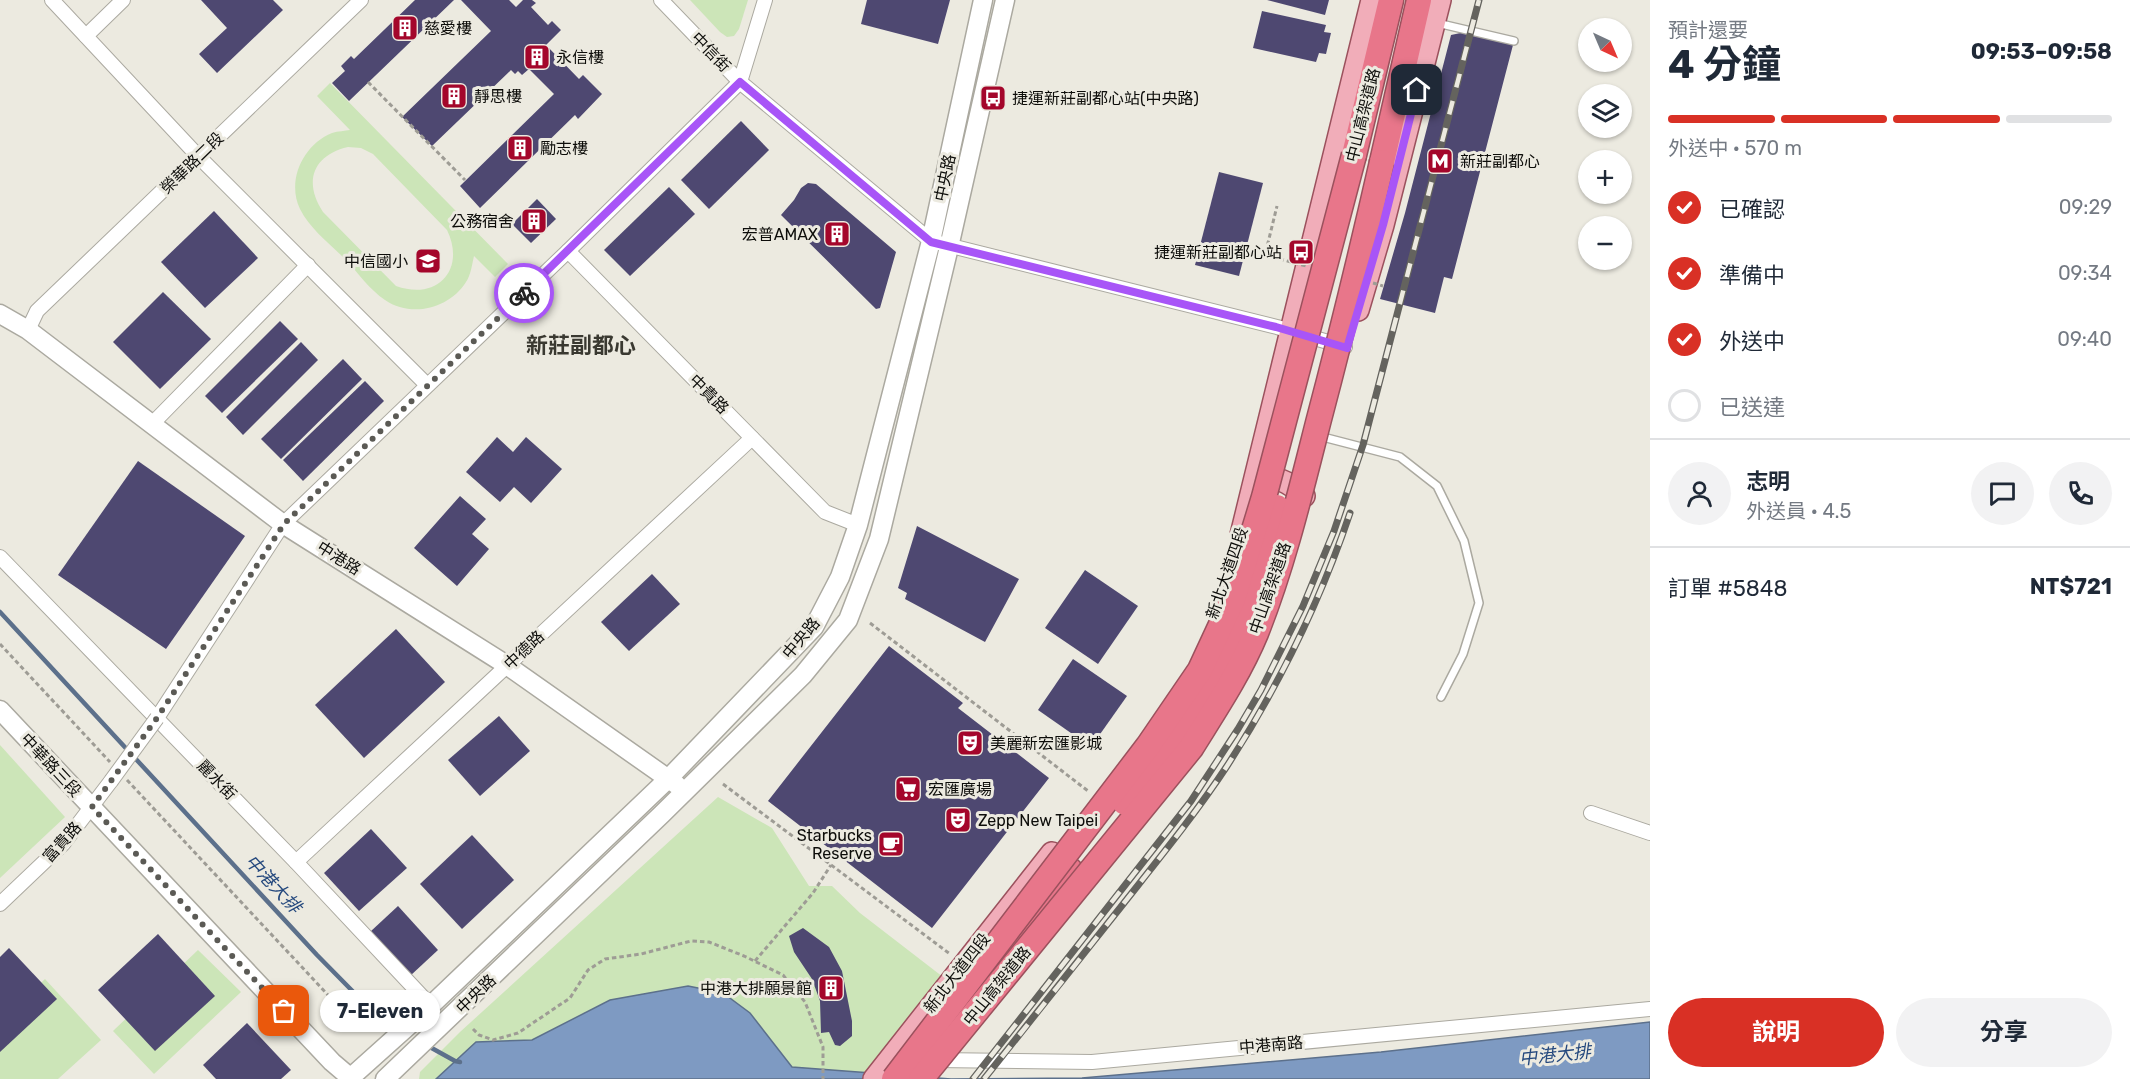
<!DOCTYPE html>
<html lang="zh-TW">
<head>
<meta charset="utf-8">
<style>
	:root { --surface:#fff; --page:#f2f2f3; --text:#1f2937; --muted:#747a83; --line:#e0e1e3; --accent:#d93025 }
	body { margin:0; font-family:Rubik,"Noto Sans TC",sans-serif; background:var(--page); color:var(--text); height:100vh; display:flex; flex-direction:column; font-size:22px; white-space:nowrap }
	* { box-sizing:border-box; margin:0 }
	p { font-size:20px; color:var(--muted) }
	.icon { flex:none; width:33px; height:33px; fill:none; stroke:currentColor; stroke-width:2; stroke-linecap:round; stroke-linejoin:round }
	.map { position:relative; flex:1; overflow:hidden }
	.details { display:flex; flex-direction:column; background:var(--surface); width:480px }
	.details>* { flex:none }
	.needle { width:39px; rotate:136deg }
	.fabs { position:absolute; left:1578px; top:18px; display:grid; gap:12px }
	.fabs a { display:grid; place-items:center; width:54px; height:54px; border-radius:50%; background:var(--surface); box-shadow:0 2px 4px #0004; font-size:30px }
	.pin { position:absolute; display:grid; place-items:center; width:51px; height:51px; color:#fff; margin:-26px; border-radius:12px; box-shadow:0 3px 9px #0006 }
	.courier { position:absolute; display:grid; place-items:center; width:60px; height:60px; margin:-30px; border:4px solid #a855f7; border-radius:50%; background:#fff; color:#222; box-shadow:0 2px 8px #0007 }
	.bubble { position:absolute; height:42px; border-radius:21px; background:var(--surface); box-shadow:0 2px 4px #0004; font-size:20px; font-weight:700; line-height:42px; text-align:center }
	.headline em { font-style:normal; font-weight:700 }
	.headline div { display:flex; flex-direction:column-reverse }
	.headline { display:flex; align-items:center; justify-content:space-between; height:102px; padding:0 18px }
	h1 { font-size:39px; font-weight:700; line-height:45px }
	.bar { display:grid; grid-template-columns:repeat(4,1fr); gap:9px 6px; align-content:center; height:72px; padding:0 18px }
	.bar i { height:8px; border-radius:4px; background:var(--line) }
	.bar .active { background:var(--accent) }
	.bar p { grid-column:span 4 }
	.line { display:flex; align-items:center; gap:15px; padding:0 18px; border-top:2px solid var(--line) }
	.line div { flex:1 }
	.round { display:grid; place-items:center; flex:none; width:63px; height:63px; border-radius:32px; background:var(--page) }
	ol { padding:0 18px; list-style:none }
	li { display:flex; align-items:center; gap:18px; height:66px }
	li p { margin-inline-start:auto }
	li .icon { padding:6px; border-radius:50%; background:var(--accent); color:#fff; stroke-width:4 }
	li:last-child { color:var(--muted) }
	li i { width:33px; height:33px; border:3px solid var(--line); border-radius:50% }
	.primary-button { display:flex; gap:12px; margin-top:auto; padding:12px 18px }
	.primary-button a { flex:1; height:69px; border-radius:36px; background:var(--accent); color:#fff; font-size:24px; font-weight:700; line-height:69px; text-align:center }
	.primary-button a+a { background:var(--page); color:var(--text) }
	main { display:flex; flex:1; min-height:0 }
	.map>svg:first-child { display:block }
	.green { fill:#cce5b8; fill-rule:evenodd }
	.water { fill:#7e9ac2; stroke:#5c708b; stroke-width:1.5 }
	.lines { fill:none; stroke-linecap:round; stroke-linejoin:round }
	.stream { stroke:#5c708b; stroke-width:4.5 }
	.building { fill:#4e4871 }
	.lane-casing { stroke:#aba9a0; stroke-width:10 }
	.street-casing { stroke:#aba9a0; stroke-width:16 }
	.secondary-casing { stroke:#aba9a0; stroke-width:21 }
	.primary-casing { stroke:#9b515d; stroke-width:24 }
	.highway-casing { stroke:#9b515d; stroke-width:27 }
	.path { stroke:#9e9c95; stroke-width:3; stroke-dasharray:4.5 3; stroke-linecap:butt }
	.lane { stroke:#fff; stroke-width:7 }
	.street { stroke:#fff; stroke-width:14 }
	.secondary { stroke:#fff; stroke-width:18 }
	.primary { stroke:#f1adb9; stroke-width:21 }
	.highway { stroke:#e8768a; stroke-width:24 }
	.rail-casing { stroke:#64635e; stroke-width:7 }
	.rail { stroke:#eceae0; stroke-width:4.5; stroke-dasharray:14; stroke-linecap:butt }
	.street-bridge-casing { stroke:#aba9a0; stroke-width:16; stroke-linecap:butt }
	.highway-bridge-casing { stroke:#9b515d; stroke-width:27; stroke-linecap:butt }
	.path-bridge { stroke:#9e9c95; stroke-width:3; stroke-dasharray:4.5 3; stroke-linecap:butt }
	.street-bridge { stroke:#fff; stroke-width:14 }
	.highway-bridge { stroke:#e8768a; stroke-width:24 }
	.done { stroke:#5b5a55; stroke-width:6; stroke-dasharray:0 10.8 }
	.route { stroke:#a855f7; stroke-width:8 }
	.labels { text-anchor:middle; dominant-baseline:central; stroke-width:6; stroke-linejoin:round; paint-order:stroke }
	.poi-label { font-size:16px; fill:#0d0d0a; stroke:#eceae0; text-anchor:start }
	.street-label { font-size:16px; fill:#0d0d0a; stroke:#eceae0 }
	.water-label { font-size:18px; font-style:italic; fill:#24487d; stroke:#eceae0 }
	.district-label { font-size:22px; font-weight:bold; fill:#3a3931; stroke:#eceae0 }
</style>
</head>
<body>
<main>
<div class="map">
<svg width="1650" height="1079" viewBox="0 0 1650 1079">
	<rect width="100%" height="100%" fill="#eceae0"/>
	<g class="green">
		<path d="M690,0H748L739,29L734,36L727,37L720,32Z"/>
		<path d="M330,83L508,264L495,277L474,256C472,264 471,275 466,282C449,309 411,318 385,300C370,290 358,273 346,260C330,244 310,229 300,209C286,180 304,144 332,133C338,131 345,131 350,130L317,96ZM348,147L361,148L373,154L447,230C466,269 438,301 396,286L323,212C303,182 313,155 348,147Z"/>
		<path d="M0,745L65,817L0,878Z"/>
		<path d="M718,797L772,828L809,886H832L860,913L943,977L866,1079H419L420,1072L460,1032Z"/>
		<path d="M198,950L241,992L154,1074L113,1031Z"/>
		<path d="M45,979L101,1040L58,1079H0V1022Z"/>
	</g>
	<path class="water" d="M688,986L723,993L750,1013L792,1067L951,1079L1082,1078L1381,1052L1650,1022V1079H436L476,1042L532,1040L610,1000Z"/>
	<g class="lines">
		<g class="stream">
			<path d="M0,612L317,955L379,1018L397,1028"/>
			<path d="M428,1046L455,1061L460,1062"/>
		</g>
	</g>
	<g class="building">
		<path d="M201,0H273L283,10L217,73L199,54L227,28Z"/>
		<path d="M415,0H454L349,101L332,83L345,71L341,66L351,56L354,59Z"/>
		<path d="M461,0H509L516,7L523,0H532L536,3L531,7L548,25L552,21L561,30L546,45L579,79L583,75L602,94L578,119L575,115L480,208L460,186L554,94L529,69L522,75L518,71L515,74L511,70L432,146L402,117L491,31Z"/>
		<path d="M867,0H950L938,44L861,24Z"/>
		<path d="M1267,0H1329L1325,15Z"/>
		<path d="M1262,11L1326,25L1324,32L1331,33L1326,54L1319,53L1316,62L1253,48Z"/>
		<path d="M1470,31L1479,37L1513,45L1452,279L1444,277L1435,313L1380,299L1405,213L1451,35Z"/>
		<path d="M741,121L769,150L709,209L681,180Z"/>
		<path d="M1219,172L1263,183L1239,276L1195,265Z"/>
		<path d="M808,183L816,184L896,252L880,308L876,309L781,215L794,200L801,188Z"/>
		<path d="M669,187L695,214L630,276L604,250Z"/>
		<path d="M537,199L556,219L531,243L512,224Z"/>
		<path d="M214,211L258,258L205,308L161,262Z"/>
		<path d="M163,292L211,339L160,389L113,342Z"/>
		<path d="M280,321L298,339L222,413L205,396Z"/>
		<path d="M301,342L318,360L243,435L226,417Z"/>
		<path d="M343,359L362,379L281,459L261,439Z"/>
		<path d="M365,381L384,401L303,481L283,460Z"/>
		<path d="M497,437L513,452L526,437L562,469L531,503L514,487L500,502L466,472Z"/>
		<path d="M138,461L245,536L166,649L58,575Z"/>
		<path d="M460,496L486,519L472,534L489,549L457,586L414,548Z"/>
		<path d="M917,526L1019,579L985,642L905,599L907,593L898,588Z"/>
		<path d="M1085,570L1138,606L1098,664L1045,628Z"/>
		<path d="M652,574L680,604L629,651L601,622Z"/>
		<path d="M396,629L445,682L364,758L315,705Z"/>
		<path d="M889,646L963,703L958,708L1049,778L932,928L768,801Z"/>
		<path d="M1073,659L1127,696L1091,747L1038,710Z"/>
		<path d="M499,716L530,751L480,796L448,760Z"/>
		<path d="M371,829L407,868L359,911L324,873Z"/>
		<path d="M472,835L514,880L462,929L420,884Z"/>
		<path d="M398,906L438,950L410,976L370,932Z"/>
		<path d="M803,928L829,947L842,971L852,1021V1036L840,1046L835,1045L829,1032L821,1033L820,1001L812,979L794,952L789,936Z"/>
		<path d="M158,934L215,996L155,1051L98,990Z"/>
		<path d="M9,948L57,999L0,1052V957Z"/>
		<path d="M247,1023L291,1070L281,1079H216L203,1065Z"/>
	</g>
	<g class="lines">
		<defs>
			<g id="lane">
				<path d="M1437,23L1514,41"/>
				<path d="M1319,436L1400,457L1437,486L1464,541L1479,603L1463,654L1441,697"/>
			</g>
			<g id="street">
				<path d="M52,0L198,156L427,385"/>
				<path d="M661,0L740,82L931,241L1277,327L1345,347"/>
				<path d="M86,36L123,0"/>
				<path d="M568,251L825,512L858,525"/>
				<path d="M28,330L37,311L361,0"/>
				<path d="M152,424L308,265"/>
				<path d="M0,557L296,862L431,1006"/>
				<path d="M157,718L283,524L568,251L740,82L765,0"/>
				<path d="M1591,813L1650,833"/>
				<path d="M296,862L752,438"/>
				<path d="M0,904L63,844L111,781"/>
				<path d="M935,1060L1092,1062L1650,1009"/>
			</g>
			<g id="secondary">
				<path d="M0,314L28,330L283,524L508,666L677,785"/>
				<path d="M0,710L332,1062L352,1079"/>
				<path d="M349,1079L426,1010L668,779L814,627L840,577L858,525L931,241L983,0"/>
				<path d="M385,1079L662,814L803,675L848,620L879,539L949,247L1005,0"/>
			</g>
			<g id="primary">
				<path d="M1358,310L1383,225L1440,0"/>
				<path d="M1256,486C1274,471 1290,483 1304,496"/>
				<path d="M1241,535L1372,0"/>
				<path d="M874,1079L1052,853"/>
			</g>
			<g id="highway">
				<path d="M1354,155L1391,0"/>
				<path d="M1382,162L1419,0"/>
				<path d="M1010,946L1070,870"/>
			</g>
		</defs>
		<use href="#lane" class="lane-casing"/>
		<use href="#street" class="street-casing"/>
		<use href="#secondary" class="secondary-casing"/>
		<use href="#primary" class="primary-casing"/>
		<use href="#highway" class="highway-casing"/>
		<g class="path">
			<path d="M368,82L465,180"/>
			<path d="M1246,250L1265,255L1277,206"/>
			<path d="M870,623L1088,791"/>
			<path d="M0,644L110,762"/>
			<path d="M127,780L357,1026"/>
			<path d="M723,784L950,954"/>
			<path d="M755,961L813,893L831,865"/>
			<path d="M473,1029L479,1035L493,1040L518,1033L570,998L588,970L605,959L641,954L691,941L709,942L744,956L783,975L805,1002L823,1047V1079"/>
		</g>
		<use href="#lane" class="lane"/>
		<use href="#street" class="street"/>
		<use href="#secondary" class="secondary"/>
		<use href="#primary" class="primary"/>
		<use href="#highway" class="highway"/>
		<defs>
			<g id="rail">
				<path d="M973,1079L1191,801L1238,729L1261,690L1303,606L1334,531L1363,445L1479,0"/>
				<path d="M984,1079C1030,1022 1075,965 1120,908C1157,861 1194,816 1227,766C1278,687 1320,602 1350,513"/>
			</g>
		</defs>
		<use href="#rail" class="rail-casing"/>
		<use href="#rail" class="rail"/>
		<defs>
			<path id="street-bridge" d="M111,781L157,718"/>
			<g id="highway-bridge">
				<path d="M1125,803C1168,750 1211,694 1239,630C1256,591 1266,549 1277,507"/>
				<path d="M894,1079L1148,746L1200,670L1233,599L1264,497L1354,155"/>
				<path d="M921,1079L1191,748C1214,711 1239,674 1256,633C1283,565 1300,494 1318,423C1341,336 1362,250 1382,162"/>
			</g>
		</defs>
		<use href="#street-bridge" class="street-bridge-casing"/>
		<use href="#highway-bridge" class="highway-bridge-casing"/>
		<g class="path-bridge">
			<path d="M1265,255L1306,266"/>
			<path d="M1373,283L1383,286"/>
		</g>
		<use href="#street-bridge" class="street-bridge"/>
		<use href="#highway-bridge" class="highway-bridge"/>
	</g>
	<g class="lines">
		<path class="done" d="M284,1011L92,807L157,718L284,524L524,293"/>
		<path class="route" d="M524,293L740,82L931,242L1276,327L1347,348L1383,225L1417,90"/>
	</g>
	<defs>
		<symbol id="building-square" viewBox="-11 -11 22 22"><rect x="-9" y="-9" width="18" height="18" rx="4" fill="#a4062b" stroke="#eceae0"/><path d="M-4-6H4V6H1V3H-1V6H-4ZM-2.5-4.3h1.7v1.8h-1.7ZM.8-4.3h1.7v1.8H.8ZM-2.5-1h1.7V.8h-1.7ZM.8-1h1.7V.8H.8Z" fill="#fff"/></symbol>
		<symbol id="bus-square" viewBox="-11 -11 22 22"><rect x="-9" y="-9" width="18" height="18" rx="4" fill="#a4062b" stroke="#eceae0"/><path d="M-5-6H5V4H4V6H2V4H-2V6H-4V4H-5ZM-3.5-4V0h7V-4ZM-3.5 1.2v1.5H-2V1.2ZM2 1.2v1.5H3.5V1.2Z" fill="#fff"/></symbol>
		<symbol id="metro-square" viewBox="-11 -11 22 22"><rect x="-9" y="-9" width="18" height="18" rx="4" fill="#a4062b" stroke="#eceae0"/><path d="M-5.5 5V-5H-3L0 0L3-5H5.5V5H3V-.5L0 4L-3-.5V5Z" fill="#fff"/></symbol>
		<symbol id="school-square" viewBox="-11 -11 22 22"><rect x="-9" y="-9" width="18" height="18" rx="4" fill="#a4062b" stroke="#eceae0"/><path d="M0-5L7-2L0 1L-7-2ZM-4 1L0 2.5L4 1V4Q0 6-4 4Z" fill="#fff"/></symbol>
		<symbol id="theatre-square" viewBox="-11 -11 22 22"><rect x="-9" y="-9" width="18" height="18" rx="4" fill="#a4062b" stroke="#eceae0"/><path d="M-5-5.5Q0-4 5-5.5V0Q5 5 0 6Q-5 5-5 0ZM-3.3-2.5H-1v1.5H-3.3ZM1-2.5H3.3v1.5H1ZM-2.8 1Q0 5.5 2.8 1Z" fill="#fff"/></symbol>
		<symbol id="supermarket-square" viewBox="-11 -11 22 22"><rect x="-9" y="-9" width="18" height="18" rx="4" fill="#a4062b" stroke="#eceae0"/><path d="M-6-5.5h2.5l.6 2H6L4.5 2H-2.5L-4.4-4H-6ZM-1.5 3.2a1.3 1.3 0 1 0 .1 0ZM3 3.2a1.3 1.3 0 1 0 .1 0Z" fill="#fff"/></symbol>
		<symbol id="cafe-square" viewBox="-11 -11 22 22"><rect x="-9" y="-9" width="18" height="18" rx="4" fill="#a4062b" stroke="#eceae0"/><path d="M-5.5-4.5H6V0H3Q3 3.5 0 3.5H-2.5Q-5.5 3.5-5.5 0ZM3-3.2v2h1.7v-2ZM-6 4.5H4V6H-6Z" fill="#fff"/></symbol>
	</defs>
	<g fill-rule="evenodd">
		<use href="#building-square" x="390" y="13" width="30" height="30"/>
		<use href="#building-square" x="522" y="42" width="30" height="30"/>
		<use href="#building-square" x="439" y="81" width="30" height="30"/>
		<use href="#bus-square" x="978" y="83" width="30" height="30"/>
		<use href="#building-square" x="505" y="133" width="30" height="30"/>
		<use href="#metro-square" x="1425" y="146" width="30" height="30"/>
		<use href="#building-square" x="519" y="206" width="30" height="30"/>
		<use href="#building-square" x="822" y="219" width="30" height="30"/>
		<use href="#bus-square" x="1286" y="237" width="30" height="30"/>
		<use href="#school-square" x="413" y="246" width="30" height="30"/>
		<use href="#theatre-square" x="955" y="728" width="30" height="30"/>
		<use href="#supermarket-square" x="893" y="774" width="30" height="30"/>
		<use href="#theatre-square" x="943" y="805" width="30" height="30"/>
		<use href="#cafe-square" x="876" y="829" width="30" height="30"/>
		<use href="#building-square" x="816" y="973" width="30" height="30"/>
	</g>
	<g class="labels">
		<g class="poi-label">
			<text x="424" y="28">慈愛樓</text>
			<text x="556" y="57">永信樓</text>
			<text x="474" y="96">靜思樓</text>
			<text x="1012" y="98">捷運新莊副都心站(中央路)</text>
			<text x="540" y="148">勵志樓</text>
			<text x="1460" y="161">新莊副都心</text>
			<text x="514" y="221" text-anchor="end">公務宿舍</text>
			<text x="818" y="234" text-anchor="end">宏普AMAX</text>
			<text x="1282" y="252" text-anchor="end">捷運新莊副都心站</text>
			<text x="408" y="261" text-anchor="end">中信國小</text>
			<text x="990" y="743">美麗新宏匯影城</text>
			<text x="928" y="789">宏匯廣場</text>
			<text x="978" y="820">Zepp New Taipei</text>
			<text x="872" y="835" text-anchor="end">Starbucks<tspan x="872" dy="18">Reserve</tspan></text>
			<text x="812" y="988" text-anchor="end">中港大排願景館</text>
		</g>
		<g class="street-label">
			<text transform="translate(711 52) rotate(46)">中信街</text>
			<text transform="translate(1363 115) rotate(-76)">中山高架道路</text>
			<text transform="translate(192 163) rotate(-44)">榮華路二段</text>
			<text transform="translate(945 178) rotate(-78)">中央路</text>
			<text transform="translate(709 394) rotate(45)">中貴路</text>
			<text transform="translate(339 558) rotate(32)">中港路</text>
			<text transform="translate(1227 573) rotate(-71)">新北大道四段</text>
			<text transform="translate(1270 588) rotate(-71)">中山高架道路</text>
			<text transform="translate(801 638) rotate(-50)">中央路</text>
			<text transform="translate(524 650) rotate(-43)">中德路</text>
			<text transform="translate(51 765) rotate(47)">中華路三段</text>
			<text transform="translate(217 780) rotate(46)">麗水街</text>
			<text transform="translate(62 842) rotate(-48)">富貴路</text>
			<text transform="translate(957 973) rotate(-52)">新北大道四段</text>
			<text transform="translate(997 986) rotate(-51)">中山高架道路</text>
			<text transform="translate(476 994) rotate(-44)">中央路</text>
			<text transform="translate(1271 1045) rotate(-5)">中港南路</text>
		</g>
		<g class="water-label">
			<text transform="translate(273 884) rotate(47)">中港大排</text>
			<text transform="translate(1555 1055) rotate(-6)">中港大排</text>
		</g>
		<g class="district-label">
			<text x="581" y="345">新莊副都心</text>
		</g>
	</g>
</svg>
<div class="fabs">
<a><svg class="needle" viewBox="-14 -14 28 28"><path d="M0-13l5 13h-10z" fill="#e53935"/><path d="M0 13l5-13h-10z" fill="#747a83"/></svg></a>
<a><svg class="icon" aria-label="layers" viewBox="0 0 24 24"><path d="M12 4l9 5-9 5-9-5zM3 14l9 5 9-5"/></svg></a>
<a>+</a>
<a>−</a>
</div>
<div class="pin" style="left:284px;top:1011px;background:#ea580c"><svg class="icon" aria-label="bag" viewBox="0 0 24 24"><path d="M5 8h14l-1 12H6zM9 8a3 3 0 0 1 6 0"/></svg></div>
<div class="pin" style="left:1417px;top:90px;background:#1f2937"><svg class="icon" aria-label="home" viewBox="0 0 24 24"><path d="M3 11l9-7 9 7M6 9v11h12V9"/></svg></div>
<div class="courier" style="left:524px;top:293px"><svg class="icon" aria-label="bike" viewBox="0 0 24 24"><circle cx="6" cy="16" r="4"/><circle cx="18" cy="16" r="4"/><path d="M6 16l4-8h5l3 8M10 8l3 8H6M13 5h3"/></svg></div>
<div class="bubble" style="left:320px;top:990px;width:120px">7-Eleven</div>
</div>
<section class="details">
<div class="headline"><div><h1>4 分鐘</h1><p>預計還要</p></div><em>09:53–09:58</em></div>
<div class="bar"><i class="active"></i><i class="active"></i><i class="active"></i><i></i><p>外送中 · 570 m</p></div>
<ol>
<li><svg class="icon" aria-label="check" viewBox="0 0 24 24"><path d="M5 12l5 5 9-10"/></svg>已確認<p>09:29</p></li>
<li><svg class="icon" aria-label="check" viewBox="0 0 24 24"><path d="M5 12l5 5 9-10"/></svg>準備中<p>09:34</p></li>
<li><svg class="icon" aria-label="check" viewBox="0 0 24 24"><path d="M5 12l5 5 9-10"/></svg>外送中<p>09:40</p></li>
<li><i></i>已送達</li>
</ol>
<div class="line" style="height:108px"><a class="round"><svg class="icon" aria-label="person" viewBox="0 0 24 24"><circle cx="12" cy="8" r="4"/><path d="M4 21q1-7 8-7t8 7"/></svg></a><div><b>志明</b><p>外送員 · 4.5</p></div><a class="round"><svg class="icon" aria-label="chat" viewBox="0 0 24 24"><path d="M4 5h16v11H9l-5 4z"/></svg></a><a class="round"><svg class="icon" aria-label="phone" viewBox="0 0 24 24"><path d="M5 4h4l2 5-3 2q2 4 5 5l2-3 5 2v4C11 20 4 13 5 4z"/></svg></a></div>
<div class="line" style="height:78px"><div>訂單 #5848</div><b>NT$721</b></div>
<div class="primary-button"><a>說明</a><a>分享</a></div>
</section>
</main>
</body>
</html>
